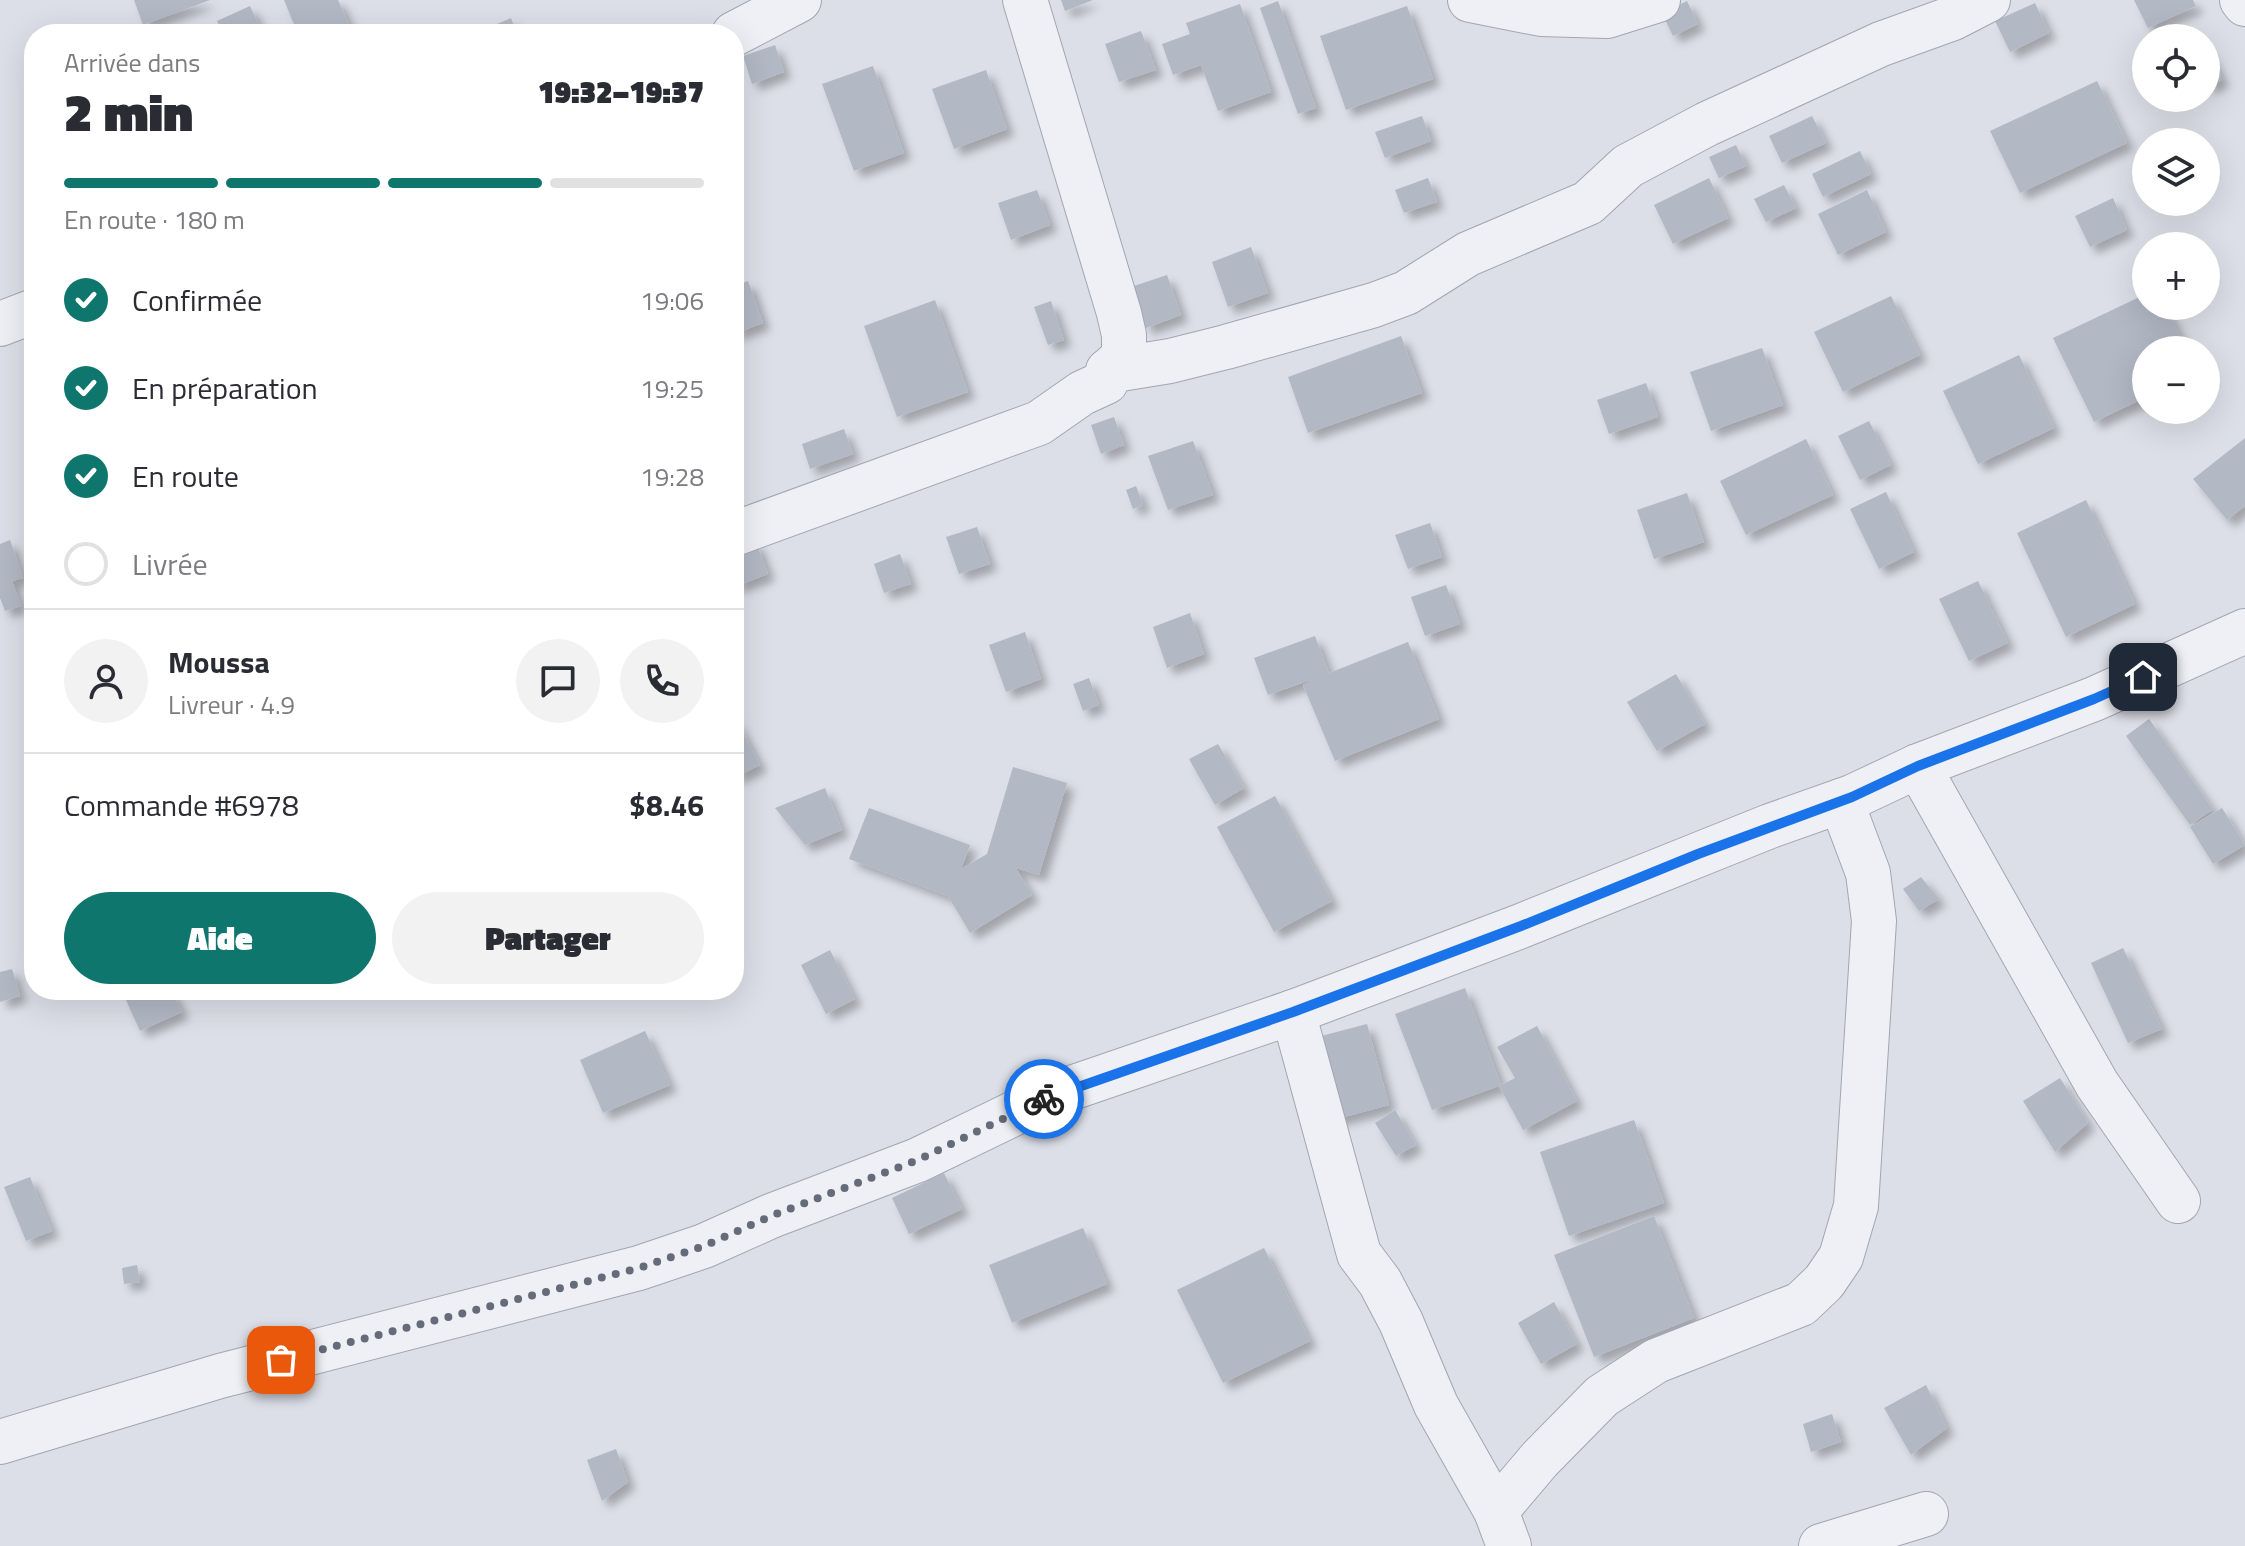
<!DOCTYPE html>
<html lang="fr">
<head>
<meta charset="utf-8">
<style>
	:root { --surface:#fff; --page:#f2f2f3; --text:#2b2b33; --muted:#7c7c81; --line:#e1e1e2; --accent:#0f766e }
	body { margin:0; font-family:"Titillium Web",sans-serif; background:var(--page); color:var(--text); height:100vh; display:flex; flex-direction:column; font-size:30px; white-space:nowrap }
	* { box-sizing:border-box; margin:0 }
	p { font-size:26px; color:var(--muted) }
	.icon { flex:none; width:44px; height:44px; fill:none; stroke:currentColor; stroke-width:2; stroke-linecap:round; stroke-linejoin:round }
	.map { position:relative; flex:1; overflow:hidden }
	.side { position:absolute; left:24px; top:24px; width:720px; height:976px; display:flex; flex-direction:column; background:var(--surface); border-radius:32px; box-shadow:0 8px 32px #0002 }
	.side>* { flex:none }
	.tools { position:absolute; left:2132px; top:24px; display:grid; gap:16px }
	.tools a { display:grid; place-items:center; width:88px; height:88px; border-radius:50%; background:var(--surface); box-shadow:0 8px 32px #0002; font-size:40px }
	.pin { position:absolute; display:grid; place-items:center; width:68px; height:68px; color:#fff; margin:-34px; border-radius:16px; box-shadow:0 4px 12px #0006 }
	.courier { position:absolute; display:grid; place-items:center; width:80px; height:80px; margin:-40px; border:6px solid #1a73e8; border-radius:50%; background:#fff; color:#222; box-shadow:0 2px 10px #0007 }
	.headline em { font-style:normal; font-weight:800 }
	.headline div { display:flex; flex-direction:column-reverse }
	.headline { display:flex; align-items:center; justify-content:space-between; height:136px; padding:0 40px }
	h1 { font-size:52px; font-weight:800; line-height:60px }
	.bar { display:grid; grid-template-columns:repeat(4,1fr); gap:12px 8px; align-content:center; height:96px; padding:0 40px }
	.bar i { height:10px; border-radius:6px; background:var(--line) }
	.bar .current { background:var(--accent) }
	.bar p { grid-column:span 4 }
	.line { display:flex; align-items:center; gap:20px; padding:0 40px; border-top:2px solid var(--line) }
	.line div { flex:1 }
	.round { display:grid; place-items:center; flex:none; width:84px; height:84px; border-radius:42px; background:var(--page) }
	ol { padding:0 40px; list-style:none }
	li { display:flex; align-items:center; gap:24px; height:88px }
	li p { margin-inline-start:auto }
	li .icon { padding:8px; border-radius:50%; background:var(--accent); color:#fff; stroke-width:4 }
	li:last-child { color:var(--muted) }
	li i { width:44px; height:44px; border:4px solid var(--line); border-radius:50% }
	.cta { display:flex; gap:16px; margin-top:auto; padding:16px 40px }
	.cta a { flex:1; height:92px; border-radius:48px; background:var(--accent); color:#fff; font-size:32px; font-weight:800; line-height:92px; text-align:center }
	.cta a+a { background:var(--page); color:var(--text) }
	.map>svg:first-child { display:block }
	.building { fill:#b2b8c4; filter:url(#shadow) }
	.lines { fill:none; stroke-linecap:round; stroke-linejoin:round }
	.minor-casing { stroke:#a1a6b1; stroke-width:46 }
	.minor { stroke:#eef0f5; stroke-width:44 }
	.done { stroke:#656b79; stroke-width:8; stroke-dasharray:0 14.4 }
	.route { stroke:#1a73e8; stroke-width:10 }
</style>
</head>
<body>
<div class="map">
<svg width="2245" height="1546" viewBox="0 0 2245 1546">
	<defs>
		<filter id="shadow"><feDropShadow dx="7" dy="7" stdDeviation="4" flood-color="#0004"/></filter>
	</defs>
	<rect width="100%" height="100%" fill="#dcdfe7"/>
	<g class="building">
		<path d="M134,0H210L143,25Z"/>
		<path d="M284,0H338L353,34H298Z"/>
		<path d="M1061,0H1093L1065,11Z"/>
		<path d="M2134,0H2193L2196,6L2148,28Z"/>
		<path d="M1278,1L1316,108L1298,114L1260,8Z"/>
		<path d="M1687,1L1698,24L1673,36L1662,13Z"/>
		<path d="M2035,3L2049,33L2010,52L1995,21Z"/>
		<path d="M1240,4L1271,92L1218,111L1201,65L1173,75L1162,44L1190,34L1186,23Z"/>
		<path d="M250,6L263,34H223L217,21Z"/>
		<path d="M1407,6L1433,79L1346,110L1320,36Z"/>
		<path d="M511,18L517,34H474Z"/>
		<path d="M1141,31L1156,70L1119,82L1105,44Z"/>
		<path d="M775,45L784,72L752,84L743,56Z"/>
		<path d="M2206,46L2222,80L2206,88Z"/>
		<path d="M873,66L904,153L854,171L822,84Z"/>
		<path d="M986,70L1007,129L954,149L932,89Z"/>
		<path d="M2097,81L2127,143L2020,193L1990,131Z"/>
		<path d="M1422,116L1431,141L1385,158L1375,132Z"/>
		<path d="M1812,116L1826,143L1782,163L1769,136Z"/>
		<path d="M1736,145L1746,166L1719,178L1709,157Z"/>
		<path d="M1860,151L1871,174L1823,197L1812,174Z"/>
		<path d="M1428,178L1437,202L1404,213L1395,190Z"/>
		<path d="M1709,178L1728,218L1673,244L1654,205Z"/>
		<path d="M1784,185L1796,208L1766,222L1754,199Z"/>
		<path d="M1037,190L1050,225L1011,240L998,203Z"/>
		<path d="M1867,190L1886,232L1838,255L1818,214Z"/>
		<path d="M2113,198L2127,230L2090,247L2075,216Z"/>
		<path d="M1251,247L1268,293L1228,307L1212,262Z"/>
		<path d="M1167,275L1181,315L1146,328L1131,287Z"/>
		<path d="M748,281L763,323L734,334V286Z"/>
		<path d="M2146,294V306H2165L2187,350H2146V397L2094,422L2053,338Z"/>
		<path d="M1891,296L1920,355L1843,392L1814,332Z"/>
		<path d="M935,300L968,392L897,417L864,326Z"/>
		<path d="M1051,301L1064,340L1048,345L1034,307Z"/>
		<path d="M1401,336L1422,393L1308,433L1288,377Z"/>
		<path d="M1762,348L1783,405L1711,431L1690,372Z"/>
		<path d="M2019,355L2054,428L1978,464L1943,391Z"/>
		<path d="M1646,383L1658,417L1609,434L1597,400Z"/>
		<path d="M1114,417L1124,445L1101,454L1091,425Z"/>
		<path d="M1869,421L1891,465L1860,480L1838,436Z"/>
		<path d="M844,429L853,454L810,469L802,444Z"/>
		<path d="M2245,438V506L2227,520L2193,479Z"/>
		<path d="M1806,439L1833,495L1746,535L1720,481Z"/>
		<path d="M1193,441L1213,495L1168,510L1148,456Z"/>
		<path d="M1136,486L1143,505L1133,509L1126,490Z"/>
		<path d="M1886,492L1914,552L1879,569L1850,509Z"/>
		<path d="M1687,493L1704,542L1654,559L1637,510Z"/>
		<path d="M2086,500L2135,604L2066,637L2017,533Z"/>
		<path d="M1430,523L1442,557L1408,569L1395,535Z"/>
		<path d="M977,527L990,564L959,574L946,537Z"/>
		<path d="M10,540L23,578L12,581L21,606L5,611L0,598V544Z"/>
		<path d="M756,542L768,574L734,587V550Z"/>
		<path d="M900,554L911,584L884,593L874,564Z"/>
		<path d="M1978,581L2008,643L1969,661L1939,599Z"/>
		<path d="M1446,585L1460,624L1425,636L1411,597Z"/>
		<path d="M1190,613L1204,654L1167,668L1153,627Z"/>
		<path d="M1025,632L1041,679L1006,692L989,645Z"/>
		<path d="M1315,636L1329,673L1408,642L1439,719L1335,761L1303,685L1319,677L1268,695L1254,658Z"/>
		<path d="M1676,674L1705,724L1657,751L1627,702Z"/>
		<path d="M1089,678L1099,705L1083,711L1073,684Z"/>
		<path d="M734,716L760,765L734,778Z"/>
		<path d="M2149,719L2213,809L2190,825L2126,736Z"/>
		<path d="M1218,744L1244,788L1215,805L1189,759Z"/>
		<path d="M1013,767L1067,783L1039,875L1016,868L1032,895L970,933L948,896L849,859L869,808L970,845L961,869L987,854Z"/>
		<path d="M825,788L842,830L805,845L775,808Z"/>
		<path d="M1275,796L1332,901L1274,932L1217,827Z"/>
		<path d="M2222,808L2245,845L2213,864L2190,827Z"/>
		<path d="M1921,877L1939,899L1919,911L1903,889Z"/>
		<path d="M2123,948L2162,1029L2128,1043L2091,963Z"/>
		<path d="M830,950L855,999L826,1014L801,965Z"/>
		<path d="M12,969L20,996L0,1002V972Z"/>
		<path d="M1465,988L1501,1085L1515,1078L1497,1047L1537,1026L1577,1101L1523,1130L1499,1086L1432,1110L1395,1014Z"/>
		<path d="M143,990H171L182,1012L140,1031L125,998Z"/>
		<path d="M1367,1024L1389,1105L1333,1120L1310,1039Z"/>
		<path d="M645,1031L670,1085L603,1113L580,1060Z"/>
		<path d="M2060,1078L2088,1123L2055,1152L2023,1101Z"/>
		<path d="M1395,1110L1416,1145L1396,1156L1375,1123Z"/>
		<path d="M1634,1120L1664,1203L1569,1236L1540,1152Z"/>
		<path d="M944,1173L962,1209L909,1234L892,1198Z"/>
		<path d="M30,1177L52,1231L26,1241L4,1187Z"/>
		<path d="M1654,1216L1694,1318L1594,1357L1554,1255Z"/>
		<path d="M1083,1228L1107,1284L1012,1323L989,1265Z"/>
		<path d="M1264,1248L1310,1341L1223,1383L1177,1290Z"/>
		<path d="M137,1265L140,1282L124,1284L122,1268Z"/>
		<path d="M1554,1302L1577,1344L1541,1364L1518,1323Z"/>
		<path d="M1926,1385L1947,1428L1911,1455L1884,1408Z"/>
		<path d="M1832,1414L1841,1442L1811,1452L1803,1424Z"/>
		<path d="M616,1449L628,1482L602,1501L587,1460Z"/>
	</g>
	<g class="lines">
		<defs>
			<g id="minor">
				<path d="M1470,0L1541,14L1607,16L1658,0"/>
				<path d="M2242,0L2245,4"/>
				<path d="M734,34L799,0"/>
				<path d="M0,324L34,311"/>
				<path d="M1108,371L1170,361L1226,347L1374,305L1406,293L1468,254L1588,203L1628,166L1707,124L1881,44L1953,18L1988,0"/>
				<path d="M734,534L1039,423L1082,393L1106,382L1108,371L1124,357V335L1119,313L1025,0"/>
				<path d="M1918,766L2097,1084L2178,1201"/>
				<path d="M1293,1012L1359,1254L1380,1282L1401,1322L1436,1405L1496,1511L1509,1546"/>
				<path d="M0,1442L220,1376L639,1268L704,1246L771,1216L918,1160L1054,1094L1293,1012L1521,926L1770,826L1852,797L1918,766L2094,699L2245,631"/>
				<path d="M1496,1511L1540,1459L1602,1396L1656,1361L1801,1304L1824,1282L1841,1257L1856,1206L1874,921L1868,873L1841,801"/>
				<path d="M1821,1546L1926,1514"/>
			</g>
		</defs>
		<use href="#minor" class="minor-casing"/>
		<use href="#minor" class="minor"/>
	</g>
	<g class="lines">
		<path class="done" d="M281,1360L639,1268L704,1246L771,1216L918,1160L1044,1099"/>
		<path class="route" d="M1044,1099L1293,1012L1521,926L1698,854L1852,797L1918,766L2094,699L2143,677"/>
	</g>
</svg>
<div class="tools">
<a><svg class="icon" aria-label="locate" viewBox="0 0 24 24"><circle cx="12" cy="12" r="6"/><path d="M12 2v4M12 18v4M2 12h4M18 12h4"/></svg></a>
<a><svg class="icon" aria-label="layers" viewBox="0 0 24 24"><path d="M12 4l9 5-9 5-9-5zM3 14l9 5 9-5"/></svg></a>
<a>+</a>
<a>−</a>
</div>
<div class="pin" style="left:281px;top:1360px;background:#ea580c"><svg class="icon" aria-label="bag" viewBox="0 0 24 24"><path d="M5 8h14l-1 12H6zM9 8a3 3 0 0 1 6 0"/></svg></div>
<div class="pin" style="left:2143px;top:677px;background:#1f2937"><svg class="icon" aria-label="home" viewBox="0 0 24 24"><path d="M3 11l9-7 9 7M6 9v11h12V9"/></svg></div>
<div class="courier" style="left:1044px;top:1099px"><svg class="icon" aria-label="bike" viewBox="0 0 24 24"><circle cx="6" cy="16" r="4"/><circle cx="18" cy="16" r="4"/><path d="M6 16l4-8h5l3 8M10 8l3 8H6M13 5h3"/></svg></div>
<section class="side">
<div class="headline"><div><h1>2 min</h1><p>Arrivée dans</p></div><em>19:32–19:37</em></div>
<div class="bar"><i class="current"></i><i class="current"></i><i class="current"></i><i></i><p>En route · 180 m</p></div>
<ol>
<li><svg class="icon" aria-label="check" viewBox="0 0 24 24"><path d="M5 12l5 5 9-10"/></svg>Confirmée<p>19:06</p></li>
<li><svg class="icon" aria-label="check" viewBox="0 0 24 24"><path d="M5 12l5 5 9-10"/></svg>En préparation<p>19:25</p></li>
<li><svg class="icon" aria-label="check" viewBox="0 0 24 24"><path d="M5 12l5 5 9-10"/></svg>En route<p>19:28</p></li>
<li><i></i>Livrée</li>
</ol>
<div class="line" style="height:144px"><a class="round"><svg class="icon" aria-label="person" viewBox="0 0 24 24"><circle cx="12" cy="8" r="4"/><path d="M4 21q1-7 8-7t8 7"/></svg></a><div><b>Moussa</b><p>Livreur · 4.9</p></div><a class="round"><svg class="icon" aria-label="chat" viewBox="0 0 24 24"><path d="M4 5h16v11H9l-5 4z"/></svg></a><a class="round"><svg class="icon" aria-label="phone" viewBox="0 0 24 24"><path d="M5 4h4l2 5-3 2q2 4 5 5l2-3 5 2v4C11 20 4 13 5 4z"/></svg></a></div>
<div class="line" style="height:104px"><div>Commande #6978</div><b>$8.46</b></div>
<div class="cta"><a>Aide</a><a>Partager</a></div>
</section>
</div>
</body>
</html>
